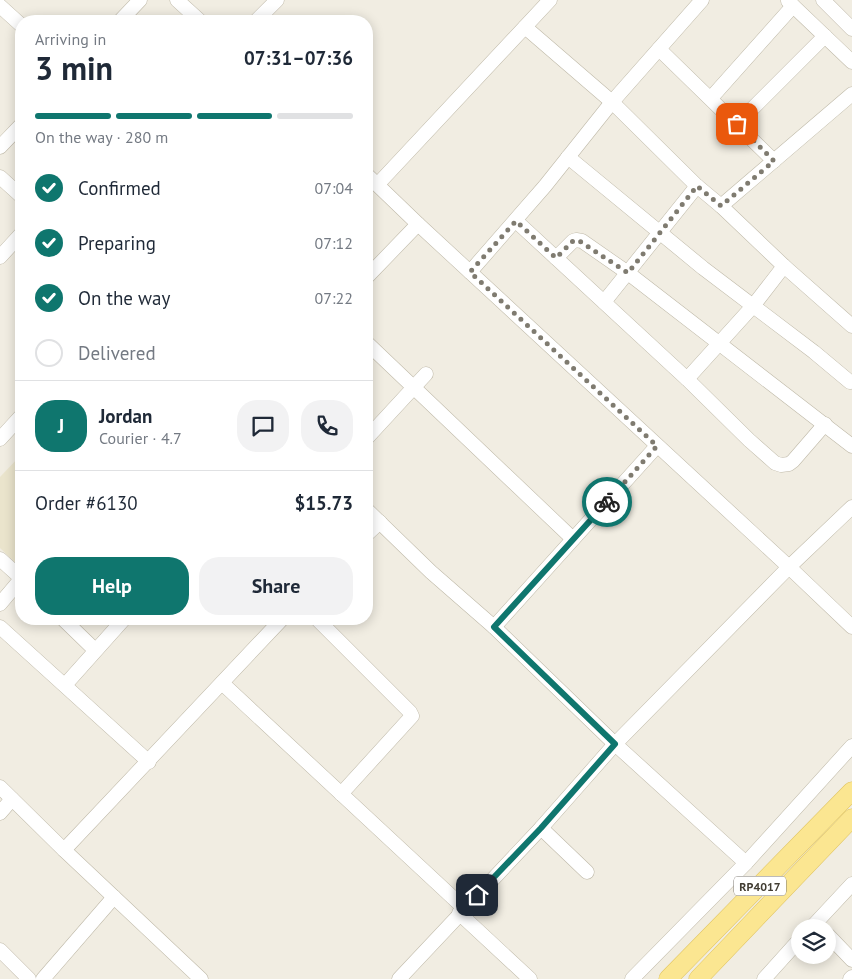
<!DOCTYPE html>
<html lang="en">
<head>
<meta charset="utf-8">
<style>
	:root { --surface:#fff; --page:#f2f2f3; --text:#1f2937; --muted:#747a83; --line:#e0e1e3; --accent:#0f766e }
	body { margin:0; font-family:"PT Sans",sans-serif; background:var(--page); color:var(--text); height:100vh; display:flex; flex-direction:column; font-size:19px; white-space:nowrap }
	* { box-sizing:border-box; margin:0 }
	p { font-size:16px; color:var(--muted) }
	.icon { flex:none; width:28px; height:28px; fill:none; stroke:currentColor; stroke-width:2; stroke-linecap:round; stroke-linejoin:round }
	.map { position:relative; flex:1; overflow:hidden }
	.panel { position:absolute; left:15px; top:15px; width:358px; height:610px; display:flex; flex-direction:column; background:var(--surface); border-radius:20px; box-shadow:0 2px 12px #0003 }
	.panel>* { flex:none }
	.buttons { position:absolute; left:791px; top:919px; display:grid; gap:10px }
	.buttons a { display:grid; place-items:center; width:45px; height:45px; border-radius:50%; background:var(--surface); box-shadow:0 2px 12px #0003; font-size:25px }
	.pin { position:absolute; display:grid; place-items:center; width:42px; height:42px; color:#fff; margin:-21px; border-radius:10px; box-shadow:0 2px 8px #0006 }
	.courier { position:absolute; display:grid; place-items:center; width:50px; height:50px; margin:-25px; border:4px solid #0f766e; border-radius:50%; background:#fff; color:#222; box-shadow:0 1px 6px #0007 }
	.head em { font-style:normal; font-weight:600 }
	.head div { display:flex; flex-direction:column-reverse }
	.head { display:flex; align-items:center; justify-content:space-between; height:85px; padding:0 20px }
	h1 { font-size:32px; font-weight:600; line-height:38px }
	.bar { display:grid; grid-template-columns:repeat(4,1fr); gap:8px 5px; align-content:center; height:60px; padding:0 20px }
	.bar i { height:6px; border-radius:4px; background:var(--line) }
	.bar .current { background:var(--accent) }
	.bar p { grid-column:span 4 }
	.line { display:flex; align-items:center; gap:12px; padding:0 20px; border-top:1px solid var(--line) }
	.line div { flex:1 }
	.round { display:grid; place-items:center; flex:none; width:52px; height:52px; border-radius:20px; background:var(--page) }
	ol { padding:0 20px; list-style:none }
	li { display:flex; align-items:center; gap:15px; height:55px }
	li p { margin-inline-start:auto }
	li .icon { padding:5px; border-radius:50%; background:var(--accent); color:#fff; stroke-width:4 }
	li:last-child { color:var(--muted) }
	li i { width:28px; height:28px; border:2px solid var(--line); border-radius:50% }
	.action { display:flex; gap:10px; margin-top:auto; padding:10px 20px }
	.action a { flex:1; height:58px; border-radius:20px; background:var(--accent); color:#fff; font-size:20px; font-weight:600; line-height:58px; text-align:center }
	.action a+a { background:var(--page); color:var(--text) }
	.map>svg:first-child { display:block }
	.education { fill:#eae4cc }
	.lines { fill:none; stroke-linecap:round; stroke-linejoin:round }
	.minor-casing { stroke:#bfb9a8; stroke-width:15 }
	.major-casing { stroke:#e0c461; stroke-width:19 }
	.minor { stroke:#fff; stroke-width:14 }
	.major { stroke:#fbe691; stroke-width:18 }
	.done { stroke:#7f7b70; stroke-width:5; stroke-dasharray:0 9 }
	.route { stroke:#0f766e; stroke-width:6 }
	.labels { text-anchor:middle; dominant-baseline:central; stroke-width:4; stroke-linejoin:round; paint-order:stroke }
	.shield { fill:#fff; stroke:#7b7770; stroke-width:1 }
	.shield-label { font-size:12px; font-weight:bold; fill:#423d33 }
</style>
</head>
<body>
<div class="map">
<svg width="852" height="979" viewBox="0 0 852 979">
	<rect width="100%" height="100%" fill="#f1ede2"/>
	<path class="education" d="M21,455V568L0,548V477Z"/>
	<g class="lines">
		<defs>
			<g id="minor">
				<path d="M177,0L200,21"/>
				<path d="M823,0L852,29"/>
				<path d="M788,1L852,62"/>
				<path d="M0,6L21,25"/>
				<path d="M120,21L140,0"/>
				<path d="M256,21L277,0"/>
				<path d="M525,27L612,102L697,186L721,206L852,94"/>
				<path d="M659,49L774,161"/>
				<path d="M711,98L793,6"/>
				<path d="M737,124L825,36"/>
				<path d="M0,147L21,125"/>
				<path d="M568,157L703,268L814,352L850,382"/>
				<path d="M366,174L418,224L789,567L852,627"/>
				<path d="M0,177L21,196"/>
				<path d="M378,184L550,0"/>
				<path d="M721,206L784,266L852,326"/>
				<path d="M516,221L687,379L749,440L775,463L781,465L789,464L793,461L825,424"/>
				<path d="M0,257L21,234"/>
				<path d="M556,258L573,241L576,240L582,241L628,273L852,446"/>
				<path d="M470,272L545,186L612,102L702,0"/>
				<path d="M366,278L418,224"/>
				<path d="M604,302L697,186"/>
				<path d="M366,342L573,539"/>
				<path d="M687,379L753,306L784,266"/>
				<path d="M0,439L21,416"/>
				<path d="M366,439L426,374"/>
				<path d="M366,509L431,572L494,627L615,744L746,863"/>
				<path d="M366,535L380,522"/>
				<path d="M0,559L21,578"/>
				<path d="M0,604L21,579"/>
				<path d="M63,619L95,650"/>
				<path d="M317,619L410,712L412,716L341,794"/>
				<path d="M0,627L149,762"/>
				<path d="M494,627L657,446"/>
				<path d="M222,683L464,908"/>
				<path d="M65,685L124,619"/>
				<path d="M0,787L64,850L201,979"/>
				<path d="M0,813L12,799"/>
				<path d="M541,828L587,872"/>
				<path d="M64,850L282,619"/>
				<path d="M459,913L530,979"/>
				<path d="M811,928L852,884"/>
				<path d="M828,935L852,960"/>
				<path d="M0,950L29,979"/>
				<path d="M43,979L114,897"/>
				<path d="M399,979L541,828L615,744L789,567L852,507"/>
				<path d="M632,979L746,863L852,746"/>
				<path d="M764,979L800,939"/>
				<path d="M850,979L852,977"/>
			</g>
			<g id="major">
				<path d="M668,979L852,791"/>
				<path d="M698,979L852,818"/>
			</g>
		</defs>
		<use href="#minor" class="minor-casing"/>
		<use href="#major" class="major-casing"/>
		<use href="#minor" class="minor"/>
		<use href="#major" class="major"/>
	</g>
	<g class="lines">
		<path class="done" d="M607,502L657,446L470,272L516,221L556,258L573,241L578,240L628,273L697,186L721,206L774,161L737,124"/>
		<path class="route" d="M477,895L541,828L615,744L494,627L607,502"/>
	</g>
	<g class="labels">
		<rect class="shield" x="734" y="876.5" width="52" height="19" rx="4"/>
		<g class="shield-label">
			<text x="760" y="886">RP4017</text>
		</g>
	</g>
</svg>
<div class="buttons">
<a><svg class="icon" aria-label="layers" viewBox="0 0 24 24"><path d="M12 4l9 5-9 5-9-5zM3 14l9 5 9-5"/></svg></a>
</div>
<div class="pin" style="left:737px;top:124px;background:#ea580c"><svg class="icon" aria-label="bag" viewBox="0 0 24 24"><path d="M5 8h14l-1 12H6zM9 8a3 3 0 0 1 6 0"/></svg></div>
<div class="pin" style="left:477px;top:895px;background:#1f2937"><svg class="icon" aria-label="home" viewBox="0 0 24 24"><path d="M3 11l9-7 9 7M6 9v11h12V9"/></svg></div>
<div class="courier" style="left:607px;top:502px"><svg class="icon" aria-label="bike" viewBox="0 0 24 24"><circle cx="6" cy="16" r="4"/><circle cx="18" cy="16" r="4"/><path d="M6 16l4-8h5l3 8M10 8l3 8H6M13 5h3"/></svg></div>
<section class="panel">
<div class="head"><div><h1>3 min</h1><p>Arriving in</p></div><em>07:31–07:36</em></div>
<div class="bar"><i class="current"></i><i class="current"></i><i class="current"></i><i></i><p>On the way · 280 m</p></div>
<ol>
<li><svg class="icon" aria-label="check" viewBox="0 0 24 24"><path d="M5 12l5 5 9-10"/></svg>Confirmed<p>07:04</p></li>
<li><svg class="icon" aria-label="check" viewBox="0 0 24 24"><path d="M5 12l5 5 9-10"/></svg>Preparing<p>07:12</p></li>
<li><svg class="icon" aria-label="check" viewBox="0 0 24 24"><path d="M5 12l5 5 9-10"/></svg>On the way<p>07:22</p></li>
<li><i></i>Delivered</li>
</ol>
<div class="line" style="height:90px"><b class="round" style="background:var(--accent);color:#fff">J</b><div><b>Jordan</b><p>Courier · 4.7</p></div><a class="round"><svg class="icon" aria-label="chat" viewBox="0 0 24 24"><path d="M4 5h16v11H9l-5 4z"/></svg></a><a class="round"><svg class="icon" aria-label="phone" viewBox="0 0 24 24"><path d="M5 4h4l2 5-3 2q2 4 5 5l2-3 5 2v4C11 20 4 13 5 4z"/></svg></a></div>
<div class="line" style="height:65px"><div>Order #6130</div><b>$15.73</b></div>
<div class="action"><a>Help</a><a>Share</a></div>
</section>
</div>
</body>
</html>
